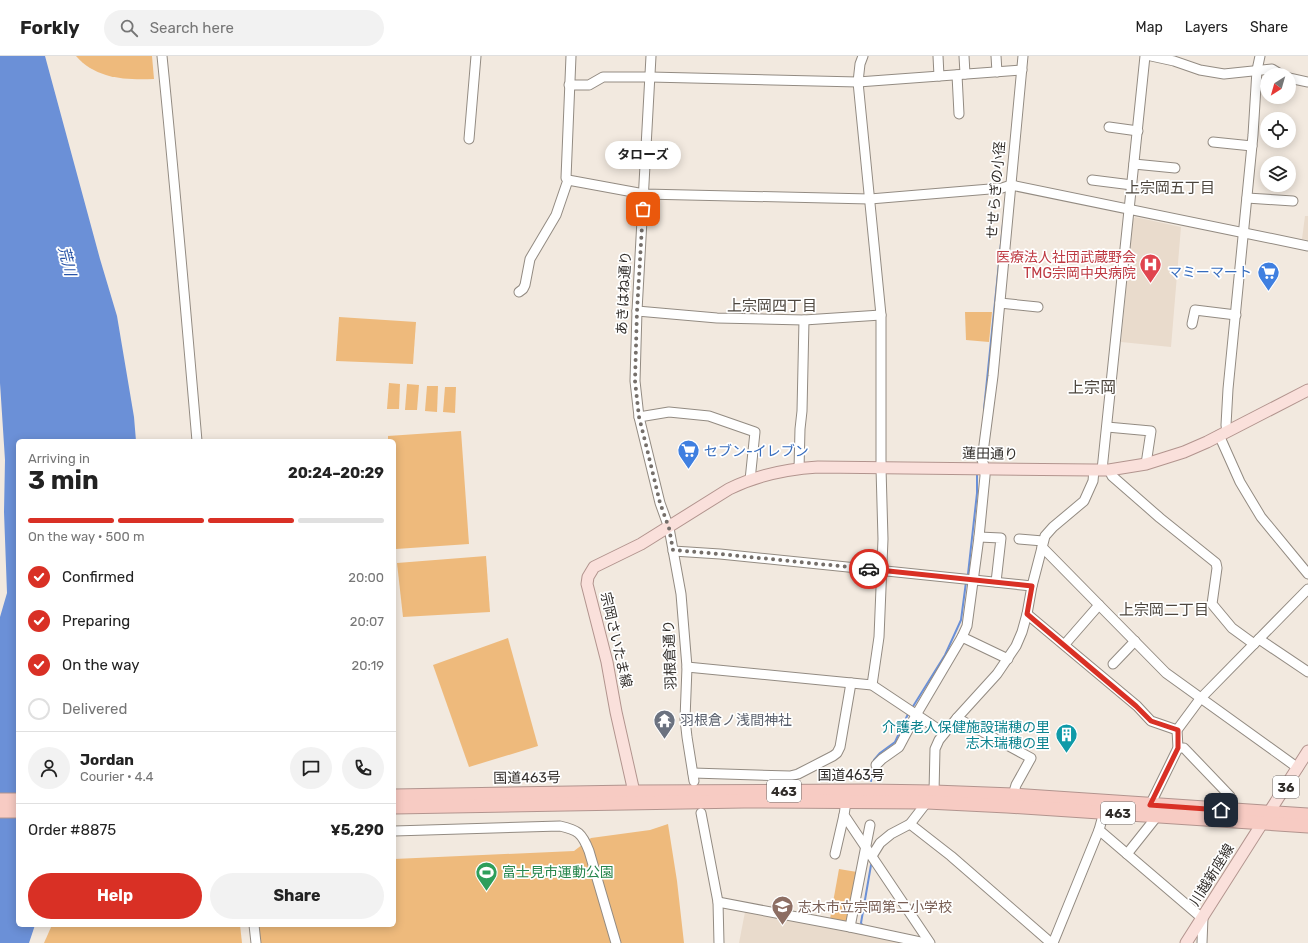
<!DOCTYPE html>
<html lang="en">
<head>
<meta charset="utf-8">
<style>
	:root { --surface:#fff; --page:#f2f2f2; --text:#222; --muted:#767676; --line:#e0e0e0; --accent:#d93025 }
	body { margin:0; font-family:Rubik,"Noto Sans JP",sans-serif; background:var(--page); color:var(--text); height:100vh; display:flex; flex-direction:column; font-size:15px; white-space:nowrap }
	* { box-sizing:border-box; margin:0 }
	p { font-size:13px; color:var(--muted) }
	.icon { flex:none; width:22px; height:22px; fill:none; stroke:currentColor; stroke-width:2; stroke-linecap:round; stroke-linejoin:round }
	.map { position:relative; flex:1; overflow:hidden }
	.details { position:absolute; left:16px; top:383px; width:380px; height:488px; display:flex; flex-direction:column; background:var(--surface); border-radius:6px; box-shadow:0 2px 10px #0003 }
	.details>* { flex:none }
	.needle { width:26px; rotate:217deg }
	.buttons { position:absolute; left:1260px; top:12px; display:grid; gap:8px }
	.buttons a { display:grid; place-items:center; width:36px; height:36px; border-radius:50%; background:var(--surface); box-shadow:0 2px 10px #0003; font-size:20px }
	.pin { position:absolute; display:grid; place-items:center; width:34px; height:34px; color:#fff; margin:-17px; border-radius:8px; box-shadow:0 2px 6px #0006 }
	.courier { position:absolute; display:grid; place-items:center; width:40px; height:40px; margin:-20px; border:3px solid #d93025; border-radius:50%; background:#fff; color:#222; box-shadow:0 1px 5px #0007 }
	.bubble { position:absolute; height:28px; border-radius:14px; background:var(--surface); box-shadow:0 2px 10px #0003; font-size:13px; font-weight:700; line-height:28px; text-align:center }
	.overview em { font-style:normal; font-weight:700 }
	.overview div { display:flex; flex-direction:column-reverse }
	.overview { display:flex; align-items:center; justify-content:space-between; height:68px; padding:0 12px }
	h1 { font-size:26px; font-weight:700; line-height:30px }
	.bar { display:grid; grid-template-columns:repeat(4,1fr); gap:6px 4px; align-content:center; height:48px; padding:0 12px }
	.bar i { height:5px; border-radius:3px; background:var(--line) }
	.bar .on { background:var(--accent) }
	.bar p { grid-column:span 4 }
	.line { display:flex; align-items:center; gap:10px; padding:0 12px; border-top:1px solid var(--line) }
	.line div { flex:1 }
	.round { display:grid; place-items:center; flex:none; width:42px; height:42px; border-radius:21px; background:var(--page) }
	ol { padding:0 12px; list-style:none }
	li { display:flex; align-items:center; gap:12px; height:44px }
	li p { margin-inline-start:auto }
	li .icon { padding:4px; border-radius:50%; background:var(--accent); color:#fff; stroke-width:4 }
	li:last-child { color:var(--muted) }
	li i { width:22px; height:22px; border:2px solid var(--line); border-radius:50% }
	.primary-button { display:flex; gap:8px; margin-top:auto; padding:8px 12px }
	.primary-button a { flex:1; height:46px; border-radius:24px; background:var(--accent); color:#fff; font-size:16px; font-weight:700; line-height:46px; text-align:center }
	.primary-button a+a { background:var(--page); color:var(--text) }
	header { display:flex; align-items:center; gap:24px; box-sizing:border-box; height:56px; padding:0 20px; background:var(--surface); border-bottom:1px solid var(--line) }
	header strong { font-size:19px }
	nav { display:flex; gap:22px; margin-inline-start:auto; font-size:14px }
	.search { width:280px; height:36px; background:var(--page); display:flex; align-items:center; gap:10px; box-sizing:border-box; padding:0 14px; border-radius:22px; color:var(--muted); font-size:15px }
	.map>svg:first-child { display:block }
	.built { fill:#e9dbcc }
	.green { fill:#eeba7c }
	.water { fill:#6b90d7 }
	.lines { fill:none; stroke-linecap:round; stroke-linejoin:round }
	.stream { stroke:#6b90d7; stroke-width:2 }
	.minor-casing { stroke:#938b82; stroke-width:11 }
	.major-casing { stroke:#b2948e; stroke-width:13 }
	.highway-casing { stroke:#b2948e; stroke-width:15 }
	.minor { stroke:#fff; stroke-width:9 }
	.major { stroke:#fae0db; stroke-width:11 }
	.highway { stroke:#f7cbc3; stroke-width:13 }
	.done { stroke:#756f6a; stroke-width:4; stroke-dasharray:0 7.2 }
	.route { stroke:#d93025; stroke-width:5 }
	.labels { text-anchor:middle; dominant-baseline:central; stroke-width:3.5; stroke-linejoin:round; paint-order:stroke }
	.shield { fill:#fff; stroke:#706d6b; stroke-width:1 }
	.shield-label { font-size:13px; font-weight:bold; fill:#322e2b }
	.street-label { font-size:14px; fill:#322e2b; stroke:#fff }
	.health-label { font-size:14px; fill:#be3a42; stroke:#fff; text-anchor:end }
	.shop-label { font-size:14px; fill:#366cbe; stroke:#fff; text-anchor:end }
	.worship-label { font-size:14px; fill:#5b616d; stroke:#fff; text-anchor:start }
	.culture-label { font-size:14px; fill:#0d838f; stroke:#fff; text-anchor:end }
	.leisure-label { font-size:14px; fill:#27864d; stroke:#fff; text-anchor:start }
	.education-label { font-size:14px; fill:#785e54; stroke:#fff; text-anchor:start }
	.neighbourhood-label { font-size:15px; fill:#4d463e; stroke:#fff }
	.water-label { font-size:15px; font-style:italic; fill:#2853a6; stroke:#fff }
	.quarter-label { font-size:16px; fill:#4d463e; stroke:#fff }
</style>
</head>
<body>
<header>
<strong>Forkly</strong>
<div class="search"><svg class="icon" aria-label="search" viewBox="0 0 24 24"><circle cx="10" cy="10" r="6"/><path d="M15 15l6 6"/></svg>Search here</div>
<nav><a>Map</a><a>Layers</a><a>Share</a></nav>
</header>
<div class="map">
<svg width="1308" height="887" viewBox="0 0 1308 887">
	<rect width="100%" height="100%" fill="#f2e9df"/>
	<g class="built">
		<path d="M1305,160H1308V184L1302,183Z"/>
		<path d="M1135,161L1181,171L1171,291L1121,286L1133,164Z"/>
		<path d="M745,856L904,887H739Z"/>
	</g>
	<g class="green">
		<path d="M76,0H152L154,23C125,24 96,23 76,0Z"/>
		<path d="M965,256H992L989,286L966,284Z"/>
		<path d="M339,261L416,266L413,308L336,305Z"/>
		<path d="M389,327L400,328L399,353H387Z"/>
		<path d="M407,328L419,329L417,354H405Z"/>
		<path d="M427,330H438L437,356L425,355Z"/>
		<path d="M445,331H456L455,357L443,356Z"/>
		<path d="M461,375L469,488L396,493L394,463V385H388V380Z"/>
		<path d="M486,500L490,556L403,561L397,507Z"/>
		<path d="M508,582L538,690L469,711L433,609Z"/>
		<path d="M668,768L677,825L684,887H259L258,869H394V803L574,795L591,782L650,774Z"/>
		<path d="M839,813L857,816L847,866L830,863Z"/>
		<path d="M52,869H240L242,887H44Z"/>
	</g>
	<path class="water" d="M0,0H45L100,203L117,260L134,361L136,385H18V869H35L29,887H0V561L7,537L4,456L5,404L0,327Z"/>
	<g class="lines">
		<g class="stream">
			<path d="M984,353L1003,168"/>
			<path d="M968,518L977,437V419"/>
			<path d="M912,652L945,599L961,564L966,526"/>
			<path d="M871,725L874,704L880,697L895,686L908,658"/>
			<path d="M864,871L861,867L871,809"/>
		</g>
		<defs>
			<g id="minor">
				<path d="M162,0C175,128 186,257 197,385"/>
				<path d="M651,0L637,255L635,325L639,361L660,447L669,472L681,538L687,611L685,663L687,681L694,725"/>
				<path d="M863,0L860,8L858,26L881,259V412L883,483L879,581L872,629"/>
				<path d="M938,0L939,20"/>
				<path d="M964,0L965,18"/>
				<path d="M996,0L997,16"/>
				<path d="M1151,0L1174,5L1200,14L1224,18L1272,13L1282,19"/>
				<path d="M957,19L959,58"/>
				<path d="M1289,22L1308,26"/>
				<path d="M569,29H589L603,21H650L858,26L1022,14"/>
				<path d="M1109,71L1138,75"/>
				<path d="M469,83L476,0"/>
				<path d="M1213,86L1252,90"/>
				<path d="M1134,108L1175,112"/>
				<path d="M568,124L644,138L870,143L1002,132L1011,129L1308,190"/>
				<path d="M1092,124L1132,129"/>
				<path d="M1247,142L1293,145"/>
				<path d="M519,236L523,233L525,229L530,203L556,159L568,124L566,122L571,0"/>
				<path d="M1000,247L1038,251"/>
				<path d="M637,255L717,262L804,264L881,259"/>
				<path d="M1192,268L1195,254L1236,259"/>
				<path d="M639,361L669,356L709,360L755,376L750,424"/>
				<path d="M1107,371L1151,375L1146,408"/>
				<path d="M1227,375L1226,369L1228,333L1253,79L1257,14L1260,0"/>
				<path d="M1219,379L1240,426L1261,461L1308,518"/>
				<path d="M799,413L800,373L802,355L804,264"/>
				<path d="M1102,414L1145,0"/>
				<path d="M1109,414L1112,420L1160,462L1216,507L1217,512L1212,548L1232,572L1254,588"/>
				<path d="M979,481L1001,482L996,526"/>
				<path d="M1019,483L1043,485"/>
				<path d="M1042,491L1166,617L1298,712"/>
				<path d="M673,495L720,498L1032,530"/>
				<path d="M1027,558L1137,650L1151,665L1177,674"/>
				<path d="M962,581L1008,603"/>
				<path d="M1259,583L1308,616"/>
				<path d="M1065,588L1099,549"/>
				<path d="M1113,608L1135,585"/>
				<path d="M687,611L872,629L944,677"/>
				<path d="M957,662L1031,702L1016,729L1013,739"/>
				<path d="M1178,692H1184L1230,740L1235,755"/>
				<path d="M876,709L882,703L899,691L916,659L962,581L967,570L979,481L985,420V412L982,404L993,320L1023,0"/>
				<path d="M693,717L790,720L798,718L833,700L837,697L840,691L851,627"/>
				<path d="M934,736L935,693L939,684L957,662L997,618L1016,590L1022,576L1027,558L1032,530L1045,480L1053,471L1084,445L1093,425L1094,414"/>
				<path d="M846,746L844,759L930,887"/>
				<path d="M1150,749L1178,692L1177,674L1200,643L1308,533"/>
				<path d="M701,757L718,846L719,887"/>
				<path d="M910,768L951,800L1051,887"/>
				<path d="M1099,774L1202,862"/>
				<path d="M394,775L560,770C578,774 582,777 589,795L616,887"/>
				<path d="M835,798L844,759"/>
				<path d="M1127,798L1158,759"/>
				<path d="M872,800L880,787L891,778L910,768L927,746"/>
				<path d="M718,846L850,871L925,887"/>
				<path d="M254,869L256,887"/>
				<path d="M850,871L870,769"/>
				<path d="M1053,887L1099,774L1104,756"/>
				<path d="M1202,887L1203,861"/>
			</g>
			<g id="major">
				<path d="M634,744V736L616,656L607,606L587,528L588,521L594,511L641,488L729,433C757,419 787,413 818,411L1094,414H1109L1146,408L1184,396L1207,386L1308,334"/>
				<path d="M1186,887L1308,695"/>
			</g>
			<g id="highway">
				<path d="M394,740L634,736L868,735L934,736L1013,739L1308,759"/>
				<path d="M0,744H18"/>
				<path d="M394,751L744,745L927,746L1007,750L1308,770"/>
				<path d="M0,755H18"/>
			</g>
		</defs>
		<use href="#minor" class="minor-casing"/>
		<use href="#major" class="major-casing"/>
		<use href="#highway" class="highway-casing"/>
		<use href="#minor" class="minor"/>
		<use href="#major" class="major"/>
		<use href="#highway" class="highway"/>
	</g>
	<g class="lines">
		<path class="done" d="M643,153L637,255L635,325L639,361L646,389L660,447L669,472L673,494L720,498L869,513"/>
		<path class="route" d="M869,513L1032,530L1027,558L1136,650L1151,665L1178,674V692L1150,749L1221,754"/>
	</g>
	<defs>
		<symbol id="hospital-pin" viewBox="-11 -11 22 30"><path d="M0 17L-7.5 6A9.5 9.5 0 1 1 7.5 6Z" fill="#e0444e" stroke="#fff"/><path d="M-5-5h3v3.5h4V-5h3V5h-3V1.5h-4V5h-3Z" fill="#fff"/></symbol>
		<symbol id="supermarket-pin" viewBox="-11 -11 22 30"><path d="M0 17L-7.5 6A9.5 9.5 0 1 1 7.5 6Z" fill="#3f7fe0" stroke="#fff"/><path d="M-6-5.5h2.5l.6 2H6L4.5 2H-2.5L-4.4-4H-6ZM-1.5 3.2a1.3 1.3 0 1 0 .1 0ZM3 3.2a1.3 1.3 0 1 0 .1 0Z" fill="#fff"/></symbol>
		<symbol id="temple-pin" viewBox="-11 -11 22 30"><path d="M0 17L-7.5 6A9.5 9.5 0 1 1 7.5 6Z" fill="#6b7280" stroke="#fff"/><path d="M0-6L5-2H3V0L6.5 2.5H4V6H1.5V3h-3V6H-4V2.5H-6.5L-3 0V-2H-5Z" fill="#fff"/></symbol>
		<symbol id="building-pin" viewBox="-11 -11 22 30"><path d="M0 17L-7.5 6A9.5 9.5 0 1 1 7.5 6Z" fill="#0f9aa8" stroke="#fff"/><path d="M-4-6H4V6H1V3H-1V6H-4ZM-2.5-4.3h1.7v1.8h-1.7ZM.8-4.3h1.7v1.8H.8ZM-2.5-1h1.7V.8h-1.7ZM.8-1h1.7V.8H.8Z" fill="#fff"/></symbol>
		<symbol id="stadium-pin" viewBox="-11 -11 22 30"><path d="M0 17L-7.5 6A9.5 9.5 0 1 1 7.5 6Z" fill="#2e9e5b" stroke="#fff"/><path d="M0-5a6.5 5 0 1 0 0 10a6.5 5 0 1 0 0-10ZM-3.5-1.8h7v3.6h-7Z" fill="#fff"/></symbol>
		<symbol id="school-pin" viewBox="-11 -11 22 30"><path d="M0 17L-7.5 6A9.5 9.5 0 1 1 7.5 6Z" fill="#8d6e63" stroke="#fff"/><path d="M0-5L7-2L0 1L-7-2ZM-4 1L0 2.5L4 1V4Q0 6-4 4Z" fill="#fff"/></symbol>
	</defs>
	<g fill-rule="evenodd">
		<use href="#hospital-pin" x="1138" y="196" width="25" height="34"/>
		<use href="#supermarket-pin" x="1256" y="204" width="25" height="34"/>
		<use href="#supermarket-pin" x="676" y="382" width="25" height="34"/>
		<use href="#temple-pin" x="652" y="652" width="25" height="34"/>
		<use href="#building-pin" x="1054" y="666" width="25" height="34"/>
		<use href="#stadium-pin" x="474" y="804" width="25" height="34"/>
		<use href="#school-pin" x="770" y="838" width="25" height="34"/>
	</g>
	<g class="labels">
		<g class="shield">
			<rect x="1273" y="720" width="26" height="22" rx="3"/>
			<rect x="767" y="724" width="34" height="22" rx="3"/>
			<rect x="1101" y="746" width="34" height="22" rx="3"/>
		</g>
		<g class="shield-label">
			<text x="1286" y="731">36</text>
			<text x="784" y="735">463</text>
			<text x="1118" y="757">463</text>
		</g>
		<g class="street-label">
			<text transform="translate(996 134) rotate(-85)">せせらぎの小径</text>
			<text transform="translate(624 237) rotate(-87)">あきはね通り</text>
			<text transform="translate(990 398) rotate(1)">蓮田通り</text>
			<text transform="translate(616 584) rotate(77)">宗岡さいたま線</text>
			<text transform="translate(670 599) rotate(-92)">羽根倉通り</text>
			<text x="851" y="719">国道463号</text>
			<text transform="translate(527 722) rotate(-1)">国道463号</text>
			<text transform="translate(1212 819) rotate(-58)">川越新座線</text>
		</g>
		<g class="health-label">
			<text x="1136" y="201">医療法人社団武蔵野会<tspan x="1136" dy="16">TMG宗岡中央病院</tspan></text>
		</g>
		<g class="shop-label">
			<text x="1252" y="216">マミーマート</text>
			<text x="704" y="395" text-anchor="start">セブン-イレブン</text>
		</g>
		<g class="worship-label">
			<text x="680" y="664">羽根倉ノ浅間神社</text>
		</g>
		<g class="culture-label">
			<text x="1050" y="671">介護老人保健施設瑞穂の里<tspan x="1050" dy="16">志木瑞穂の里</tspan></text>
		</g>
		<g class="leisure-label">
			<text x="502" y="816">富士見市運動公園</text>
		</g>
		<g class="education-label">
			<text x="798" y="851">志木市立宗岡第二小学校</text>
		</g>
		<g class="neighbourhood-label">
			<text x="1170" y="132">上宗岡五丁目</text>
			<text x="772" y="250">上宗岡四丁目</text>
			<text x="1164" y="554">上宗岡二丁目</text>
		</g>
		<g class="water-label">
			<text transform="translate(67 205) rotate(76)">荒川</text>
		</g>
		<g class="quarter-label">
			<text x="1092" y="331">上宗岡</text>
		</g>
	</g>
</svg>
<div class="buttons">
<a><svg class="needle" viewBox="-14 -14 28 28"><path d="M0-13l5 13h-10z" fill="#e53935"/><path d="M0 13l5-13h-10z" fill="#767676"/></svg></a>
<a><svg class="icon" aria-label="locate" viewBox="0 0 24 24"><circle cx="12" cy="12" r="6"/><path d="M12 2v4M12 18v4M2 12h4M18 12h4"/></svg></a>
<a><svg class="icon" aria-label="layers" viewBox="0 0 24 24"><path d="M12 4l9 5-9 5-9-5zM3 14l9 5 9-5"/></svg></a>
</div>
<div class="pin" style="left:643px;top:153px;background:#ea580c"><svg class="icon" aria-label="bag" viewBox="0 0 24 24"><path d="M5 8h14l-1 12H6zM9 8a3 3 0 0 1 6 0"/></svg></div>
<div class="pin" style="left:1221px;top:754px;background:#1f2937"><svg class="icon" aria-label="home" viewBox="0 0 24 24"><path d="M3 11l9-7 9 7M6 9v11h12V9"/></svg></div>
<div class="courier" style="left:869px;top:513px"><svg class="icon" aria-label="car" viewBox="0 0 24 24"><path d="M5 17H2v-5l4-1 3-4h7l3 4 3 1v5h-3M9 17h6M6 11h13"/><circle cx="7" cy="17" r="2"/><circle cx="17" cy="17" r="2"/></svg></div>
<div class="bubble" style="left:605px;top:85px;width:76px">タローズ</div>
<section class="details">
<div class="overview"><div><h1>3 min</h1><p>Arriving in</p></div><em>20:24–20:29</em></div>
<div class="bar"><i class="on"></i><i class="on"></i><i class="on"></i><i></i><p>On the way · 500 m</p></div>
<ol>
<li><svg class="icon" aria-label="check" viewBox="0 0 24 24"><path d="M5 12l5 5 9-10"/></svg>Confirmed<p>20:00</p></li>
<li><svg class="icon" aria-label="check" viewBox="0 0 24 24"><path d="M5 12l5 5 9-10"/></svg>Preparing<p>20:07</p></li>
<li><svg class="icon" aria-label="check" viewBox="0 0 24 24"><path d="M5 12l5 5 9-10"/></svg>On the way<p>20:19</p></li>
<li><i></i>Delivered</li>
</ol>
<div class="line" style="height:72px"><a class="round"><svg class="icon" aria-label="person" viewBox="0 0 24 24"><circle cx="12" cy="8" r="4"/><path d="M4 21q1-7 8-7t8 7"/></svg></a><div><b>Jordan</b><p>Courier · 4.4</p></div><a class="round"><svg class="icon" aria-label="chat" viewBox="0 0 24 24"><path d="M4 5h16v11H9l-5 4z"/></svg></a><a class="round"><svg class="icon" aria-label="phone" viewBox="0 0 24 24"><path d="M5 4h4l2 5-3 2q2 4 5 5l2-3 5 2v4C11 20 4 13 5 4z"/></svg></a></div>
<div class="line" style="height:52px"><div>Order #8875</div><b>¥5,290</b></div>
<div class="primary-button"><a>Help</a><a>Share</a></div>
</section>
</div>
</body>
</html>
